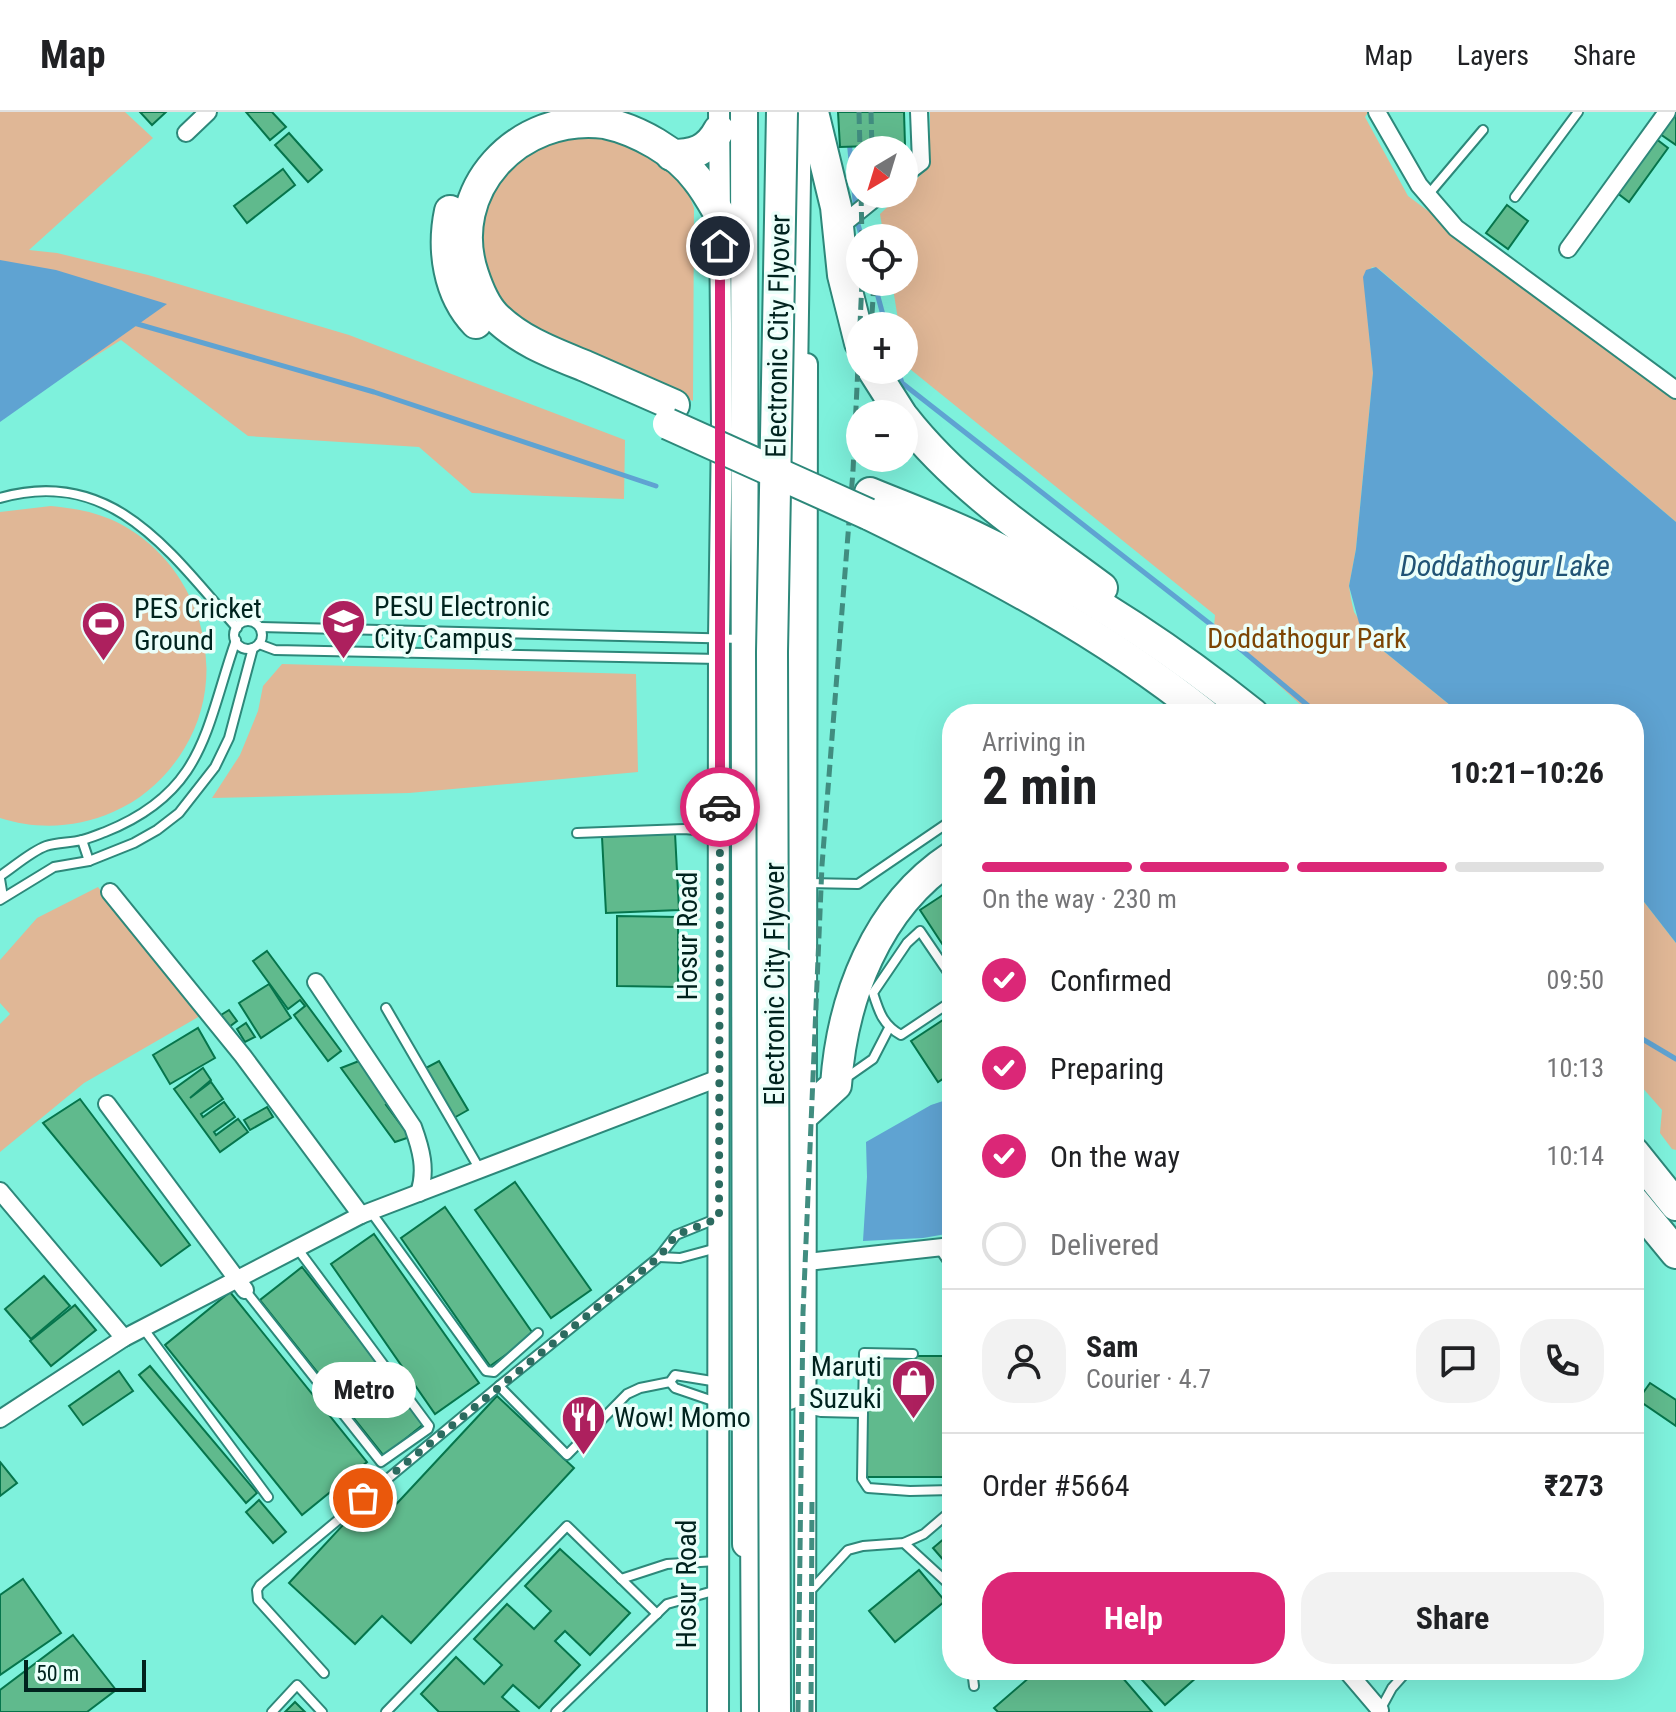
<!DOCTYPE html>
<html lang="en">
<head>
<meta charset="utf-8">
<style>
	:root { --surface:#fff; --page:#f2f2f2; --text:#202124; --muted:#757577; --line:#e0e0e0; --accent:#db2777 }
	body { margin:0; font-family:"Roboto Condensed",sans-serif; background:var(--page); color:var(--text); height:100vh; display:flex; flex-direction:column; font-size:30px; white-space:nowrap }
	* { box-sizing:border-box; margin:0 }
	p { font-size:26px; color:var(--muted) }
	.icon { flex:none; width:44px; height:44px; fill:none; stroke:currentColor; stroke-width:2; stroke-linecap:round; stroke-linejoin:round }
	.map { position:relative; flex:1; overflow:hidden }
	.details { position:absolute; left:942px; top:592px; width:702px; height:976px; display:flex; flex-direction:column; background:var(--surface); border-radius:32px; box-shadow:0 8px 32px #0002 }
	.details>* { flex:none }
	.needle { width:52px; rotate:218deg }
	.tools { position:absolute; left:846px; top:24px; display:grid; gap:16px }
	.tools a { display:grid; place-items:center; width:72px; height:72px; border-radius:50%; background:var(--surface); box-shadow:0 8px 32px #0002; font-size:40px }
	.scale { position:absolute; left:24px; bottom:20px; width:122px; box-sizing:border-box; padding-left:8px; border:4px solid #00231e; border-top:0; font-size:22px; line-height:28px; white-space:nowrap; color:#00231e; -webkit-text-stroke:6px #ebfffa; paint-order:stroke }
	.pin { position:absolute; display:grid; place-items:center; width:68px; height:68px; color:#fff; margin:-34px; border:4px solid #fff; border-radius:50%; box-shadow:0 2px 8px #0007 }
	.courier { position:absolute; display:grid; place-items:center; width:80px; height:80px; margin:-40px; border:6px solid #db2777; border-radius:50%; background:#fff; color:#222; box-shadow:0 2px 10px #0007 }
	.bubble { position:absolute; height:56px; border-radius:28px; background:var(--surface); box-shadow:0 8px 32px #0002; font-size:26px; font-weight:700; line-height:56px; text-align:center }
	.headline em { font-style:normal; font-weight:700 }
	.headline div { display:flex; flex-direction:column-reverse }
	.headline { display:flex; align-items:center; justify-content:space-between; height:136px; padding:0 40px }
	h1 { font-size:52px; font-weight:700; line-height:60px }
	.bar { display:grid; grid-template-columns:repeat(4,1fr); gap:12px 8px; align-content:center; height:96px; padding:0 40px }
	.bar i { height:10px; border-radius:6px; background:var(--line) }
	.bar .current { background:var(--accent) }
	.bar p { grid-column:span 4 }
	.line { display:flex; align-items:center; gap:20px; padding:0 40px; border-top:2px solid var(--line) }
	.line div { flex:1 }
	.round { display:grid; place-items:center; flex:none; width:84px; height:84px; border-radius:32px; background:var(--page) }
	ol { padding:0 40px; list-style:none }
	li { display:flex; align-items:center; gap:24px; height:88px }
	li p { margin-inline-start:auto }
	li .icon { padding:8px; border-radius:50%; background:var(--accent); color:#fff; stroke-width:4 }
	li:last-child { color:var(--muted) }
	li i { width:44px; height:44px; border:4px solid var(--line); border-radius:50% }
	.button { display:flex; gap:16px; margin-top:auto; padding:16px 40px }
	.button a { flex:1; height:92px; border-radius:32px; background:var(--accent); color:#fff; font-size:32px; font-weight:700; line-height:92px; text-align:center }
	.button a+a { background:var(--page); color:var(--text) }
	header { display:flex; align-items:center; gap:48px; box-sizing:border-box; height:112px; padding:0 40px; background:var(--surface); border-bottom:2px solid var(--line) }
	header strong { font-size:38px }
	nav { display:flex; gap:44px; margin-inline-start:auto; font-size:28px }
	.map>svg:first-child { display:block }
	.green { fill:#e0b796 }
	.water { fill:#5fa3d2 }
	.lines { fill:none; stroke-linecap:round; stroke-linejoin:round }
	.stream { stroke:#5fa3d2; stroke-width:5 }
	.building { fill:#60ba8d; stroke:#06754c; stroke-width:2 }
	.service-casing { stroke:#2d887a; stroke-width:12 }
	.minor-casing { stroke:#2d887a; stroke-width:20 }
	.tertiary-casing { stroke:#2d887a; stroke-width:24 }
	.trunk-casing { stroke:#2d887a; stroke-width:30 }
	.motorway-casing { stroke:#2d887a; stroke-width:34 }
	.service { stroke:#fff; stroke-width:8 }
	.minor { stroke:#fff; stroke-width:16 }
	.tertiary { stroke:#fff; stroke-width:20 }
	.trunk { stroke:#fff; stroke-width:26 }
	.motorway { stroke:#fff; stroke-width:30 }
	.rail { stroke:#418d80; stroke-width:5; stroke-dasharray:12 6; stroke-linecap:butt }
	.motorway-bridge-casing { stroke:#2d887a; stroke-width:34; stroke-linecap:butt }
	.motorway-bridge { stroke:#fff; stroke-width:30 }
	.done { stroke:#2c6b60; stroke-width:8; stroke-dasharray:0 14.4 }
	.route { stroke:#db2777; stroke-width:10 }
	.labels { text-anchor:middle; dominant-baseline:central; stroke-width:7; stroke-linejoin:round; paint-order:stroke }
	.street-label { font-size:28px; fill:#00231e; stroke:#ebfffa }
	.poi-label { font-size:28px; fill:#00231e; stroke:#ebfffa; text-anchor:start }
	.park-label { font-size:28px; fill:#7c4403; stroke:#ebfffa }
	.water-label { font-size:30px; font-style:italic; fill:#215475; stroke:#ebfffa }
</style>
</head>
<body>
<header>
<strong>Map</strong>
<nav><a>Map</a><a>Layers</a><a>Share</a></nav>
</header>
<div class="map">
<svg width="1676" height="1600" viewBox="0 0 1676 1600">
	<rect width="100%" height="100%" fill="#7ef1dc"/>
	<g class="green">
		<path d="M0,0H125L153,26L29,138L57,141L148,163L349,223L625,328L624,387L472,381L419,335L248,324L121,228L0,304Z"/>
		<path d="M930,0H1368L1365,5L1408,84L1676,283V410L1379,157L1372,155L1364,169L1373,261L1356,437L1349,474L1351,487L1354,500L1375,532L1461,602H1311L1214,515L1215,503L905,253L904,214H899L892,170H904V126H884L880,102L930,54Z"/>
		<path d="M573,20L632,31L676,63L688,80L694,96L693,289L525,214L504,197L481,155V98L516,45Z"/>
		<path d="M51,394C71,396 91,399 110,407C197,445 234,556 184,637C167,665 143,687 113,700C77,716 37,718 0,706V400Z"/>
		<path d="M282,552L636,562L638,660L409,681L212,686L240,643L258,599L263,574Z"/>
		<path d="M98,775L200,904L84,971L0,1040V912L10,902L0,891V848L37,806Z"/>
		<path d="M1634,777L1676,831V1038L1672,1037L1660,1021L1662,998L1634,966Z"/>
	</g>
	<g class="water">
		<path d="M0,148L56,158L167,192L0,310Z"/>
		<path d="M1376,155L1676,410V831L1634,777V602H1461L1375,532L1359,511L1349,474L1356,437L1373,261L1363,165L1366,158Z"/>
		<path d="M952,986V1121L923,1126L863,1129L867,1065L866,1030L931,993Z"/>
	</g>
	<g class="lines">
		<g class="stream">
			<path d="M849,28L857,109L862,126"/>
			<path d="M874,170L886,214"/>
			<path d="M134,211L374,280L656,374"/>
			<path d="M898,258L902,271L1214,515L1318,602"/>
			<path d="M1634,922L1676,947"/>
		</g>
	</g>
	<g class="building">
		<path d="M140,0H166L152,13Z"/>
		<path d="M246,0H272L286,15L270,28Z"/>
		<path d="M838,0H904L905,33L840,35Z"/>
		<path d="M1673,2L1676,4V33L1660,22Z"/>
		<path d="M289,21L322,58L308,70L275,33Z"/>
		<path d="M1651,23L1668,36L1629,90L1612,77Z"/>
		<path d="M283,57L295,73L247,111L234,94Z"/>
		<path d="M1507,93L1528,109L1508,137L1486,121Z"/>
		<path d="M675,721L679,798L606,801L602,725Z"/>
		<path d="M952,777V847L920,798Z"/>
		<path d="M617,804L678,805V875L617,874Z"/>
		<path d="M267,839L341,939L328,949L294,903L305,894L300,888L288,897L253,849Z"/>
		<path d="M269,872L291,906L261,926L239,891Z"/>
		<path d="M229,898L237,909L229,915L221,903Z"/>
		<path d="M952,902V961L938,970L911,929Z"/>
		<path d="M246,911L255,925L245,930L237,917Z"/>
		<path d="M198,916L215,946L170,972L153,943Z"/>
		<path d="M359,949L391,991L386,993L410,1025L395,1030L341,956Z"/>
		<path d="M439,949L468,998L452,1007L424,957Z"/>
		<path d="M203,956L211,968L190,986L211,970L223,987L201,1002L203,1005L224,990L235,1005L214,1020L216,1023L238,1007L248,1020L220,1040L174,977Z"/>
		<path d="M80,987L190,1133L161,1154L43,1011Z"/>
		<path d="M267,995L273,1005L250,1018L244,1008Z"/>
		<path d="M515,1070L591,1178L551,1206L475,1098Z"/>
		<path d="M445,1095L534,1223L490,1254L401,1126Z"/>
		<path d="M374,1122L479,1271L435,1302L331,1152Z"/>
		<path d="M302,1155L425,1311L384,1344L260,1188Z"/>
		<path d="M44,1164L70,1194L31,1227L5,1197Z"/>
		<path d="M230,1180L367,1350L302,1403L165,1233Z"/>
		<path d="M75,1193L96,1218L51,1254L30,1229Z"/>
		<path d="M865,1244H952V1365H866Z"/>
		<path d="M150,1254L257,1381L246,1391L139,1263Z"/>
		<path d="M119,1259L133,1279L83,1313L69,1294Z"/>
		<path d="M1650,1271L1676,1288V1314L1638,1288Z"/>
		<path d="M497,1284L574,1356L411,1531L382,1504L355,1532L289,1471L370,1384L388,1401Z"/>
		<path d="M0,1350L17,1371L0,1384Z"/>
		<path d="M259,1388L286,1420L273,1431L246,1400Z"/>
		<path d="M952,1420V1458L933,1436Z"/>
		<path d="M560,1437L630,1501L590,1543L565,1519L555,1529L580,1553L539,1596L513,1573L502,1585L519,1600H439L421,1582L456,1545L484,1572L502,1553L474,1527L507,1492L534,1517L551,1499L525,1474Z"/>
		<path d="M919,1458L945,1489L895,1530L869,1499Z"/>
		<path d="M23,1467L61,1521L0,1563V1483Z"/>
		<path d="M73,1523L116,1578L87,1600H0V1578Z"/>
		<path d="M1038,1558H1116L1152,1600H998L994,1596Z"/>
		<path d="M1133,1558H1205L1165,1593Z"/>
		<path d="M295,1590L305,1600H285Z"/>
	</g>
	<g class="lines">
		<defs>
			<g id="service">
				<path d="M1428,83L1483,18"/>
				<path d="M1515,85L1578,0"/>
				<path d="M0,386C113,353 172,443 237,516"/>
				<circle cx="248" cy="523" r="14"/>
				<path d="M260,515L743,527"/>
				<path d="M259,532L275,538L719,547"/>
				<path d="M577,721L684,717L719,720"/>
				<path d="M82,728L89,749"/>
				<path d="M0,764C14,755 30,740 46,734C57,730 71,731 82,728C90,726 97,723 105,720C205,680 205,617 236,528"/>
				<path d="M0,767L3,785"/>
				<path d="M808,771L858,772L952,708"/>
				<path d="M0,788L54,755L89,749L134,731L157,718L179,701L215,655L229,626L253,536"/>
				<path d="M952,866L920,819L907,831L873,881C879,900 883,913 901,923L952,889"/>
				<path d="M386,896L479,1056"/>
				<path d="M843,968L873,947L889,916"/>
				<path d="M371,1100L486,1259L494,1260L538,1221"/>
				<path d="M939,1136L952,1155"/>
				<path d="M659,1145L680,1146L717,1136"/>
				<path d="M245,1178L381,1350L428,1317L429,1314L297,1136"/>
				<path d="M143,1216L268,1385"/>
				<path d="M670,1270L675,1276L716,1290"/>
				<path d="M718,1270L675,1263L670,1270L640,1276L627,1282L567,1343L499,1274L659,1145L676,1123L718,1106"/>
				<path d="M807,1297L821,1300L863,1301L864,1241L913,1242"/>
				<path d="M863,1301L862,1367L868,1376L910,1379L952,1378"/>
				<path d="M904,1431L952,1475"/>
				<path d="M621,1467L667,1452L717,1449"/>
				<path d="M807,1477L813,1476L848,1438L863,1434L904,1431L924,1422L952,1398"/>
				<path d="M972,1558L974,1574"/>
				<path d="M324,1561L258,1488L257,1478L260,1473L499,1274"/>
				<path d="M272,1600L297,1573L322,1600"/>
				<path d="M386,1600L567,1414L657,1502"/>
				<path d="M556,1600L667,1492L717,1478"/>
				<path d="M1379,1600L1392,1576L1408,1558"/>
			</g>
			<g id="minor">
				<path d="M1377,0L1419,73L1456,116L1676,278"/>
				<path d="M186,21L208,0"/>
				<path d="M904,63L921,50L919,0"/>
				<path d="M838,116L880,82"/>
				<path d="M1568,137L1667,0"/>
				<path d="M110,780L243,944L361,1103"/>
				<path d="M316,870L413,1015C421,1037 427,1058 419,1081"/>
				<path d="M107,992L245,1178"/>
				<path d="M0,1079L124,1226"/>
				<path d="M807,1150L952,1134"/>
				<path d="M0,1307L124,1226L361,1103L719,966"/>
				<path d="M1346,1558L1380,1598"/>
			</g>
			<g id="tertiary">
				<path d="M718,1600L719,525L722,317L719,0"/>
				<path d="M805,1600L807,252"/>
			</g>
			<g id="trunk">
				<path d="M744,0L746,1432"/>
				<path d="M789,1284L788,666L798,0"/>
			</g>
			<g id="motorway">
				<path d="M813,0L836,95L843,163L860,231"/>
				<path d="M671,43C693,43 708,39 719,18"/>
				<path d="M450,99C442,137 448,182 476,211"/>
				<path d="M873,258L901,302"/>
				<path d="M674,293C645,280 615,267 585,254C553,241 520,229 495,204C484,193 478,177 473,162C445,78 518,0 605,11C638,18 677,40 697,67C706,78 713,91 720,103"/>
				<path d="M904,306C958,375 1032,424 1102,476"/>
				<path d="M870,381C904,395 939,408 973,424C1073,472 1166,532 1253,602"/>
				<path d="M868,402C985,459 1102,520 1204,602"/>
				<path d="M789,1016L836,973C842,887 876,795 952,745"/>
				<path d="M1634,1041L1676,1093"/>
				<path d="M1634,1090L1676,1141"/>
				<path d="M756,1408L757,1600"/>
			</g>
		</defs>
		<use href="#service" class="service-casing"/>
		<use href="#minor" class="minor-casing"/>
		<use href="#tertiary" class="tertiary-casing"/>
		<use href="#trunk" class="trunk-casing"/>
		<use href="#motorway" class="motorway-casing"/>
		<use href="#service" class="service"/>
		<use href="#minor" class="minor"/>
		<use href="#tertiary" class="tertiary"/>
		<use href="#trunk" class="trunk"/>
		<use href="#motorway" class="motorway"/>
		<g class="rail">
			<path d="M859,0L860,38"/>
			<path d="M871,0L872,38"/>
			<path d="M861,82L862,126"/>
			<path d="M872,202L874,170"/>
			<path d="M798,1600L803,1201L822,753L853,359L862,170"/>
			<path d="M811,1600L812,1384"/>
		</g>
		<defs>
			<g id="motorway-bridge">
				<path d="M668,312L868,402"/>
				<path d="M775,1600L772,540L782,0"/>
			</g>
		</defs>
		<use href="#motorway-bridge" class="motorway-bridge-casing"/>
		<use href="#motorway-bridge" class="motorway-bridge"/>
	</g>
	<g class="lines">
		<path class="done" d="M363,1386L659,1145L676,1123L719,1106L720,695"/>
		<path class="route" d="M720,695V134"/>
	</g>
	<defs>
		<symbol id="university-pin" viewBox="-11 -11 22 30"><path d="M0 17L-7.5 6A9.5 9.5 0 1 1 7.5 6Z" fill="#ad205e" stroke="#ebfffa"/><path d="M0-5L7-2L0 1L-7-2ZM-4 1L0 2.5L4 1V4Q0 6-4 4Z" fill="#fff"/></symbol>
		<symbol id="stadium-pin" viewBox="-11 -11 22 30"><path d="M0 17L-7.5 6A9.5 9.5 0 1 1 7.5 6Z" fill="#ad205e" stroke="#ebfffa"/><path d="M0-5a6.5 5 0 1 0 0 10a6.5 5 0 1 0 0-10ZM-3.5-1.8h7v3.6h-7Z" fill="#fff"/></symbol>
		<symbol id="shop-pin" viewBox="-11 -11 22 30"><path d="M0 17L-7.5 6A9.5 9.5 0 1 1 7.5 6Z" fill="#ad205e" stroke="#ebfffa"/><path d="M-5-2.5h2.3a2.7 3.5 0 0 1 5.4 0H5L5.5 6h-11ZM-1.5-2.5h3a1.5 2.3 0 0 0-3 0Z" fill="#fff"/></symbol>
		<symbol id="restaurant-pin" viewBox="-11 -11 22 30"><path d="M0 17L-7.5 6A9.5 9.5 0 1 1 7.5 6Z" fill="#ad205e" stroke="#ebfffa"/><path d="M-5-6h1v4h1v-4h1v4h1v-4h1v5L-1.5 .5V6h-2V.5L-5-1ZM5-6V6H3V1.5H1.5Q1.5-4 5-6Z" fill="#fff"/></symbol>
	</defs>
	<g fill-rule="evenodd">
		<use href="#university-pin" x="318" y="484" width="51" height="69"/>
		<use href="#stadium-pin" x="78" y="486" width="51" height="69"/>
		<use href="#shop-pin" x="888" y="1244" width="51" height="69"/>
		<use href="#restaurant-pin" x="558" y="1280" width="51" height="69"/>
	</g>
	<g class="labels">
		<g class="street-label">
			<text transform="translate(778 224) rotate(-89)">Electronic City Flyover</text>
			<text transform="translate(687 824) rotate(-90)">Hosur Road</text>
			<text transform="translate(774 872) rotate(-90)">Electronic City Flyover</text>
			<text transform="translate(686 1472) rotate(-90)">Hosur Road</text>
		</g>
		<g class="poi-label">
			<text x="374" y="494">PESU Electronic<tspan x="374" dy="32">City Campus</tspan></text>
			<text x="134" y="496">PES Cricket<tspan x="134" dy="32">Ground</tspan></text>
			<text x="882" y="1254" text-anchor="end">Maruti<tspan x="882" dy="32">Suzuki</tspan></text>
			<text x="614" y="1305">Wow! Momo</text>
		</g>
		<g class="park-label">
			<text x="1307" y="526">Doddathogur Park</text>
		</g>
		<g class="water-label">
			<text x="1505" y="453">Doddathogur Lake</text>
		</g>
	</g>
</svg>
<div class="tools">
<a><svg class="needle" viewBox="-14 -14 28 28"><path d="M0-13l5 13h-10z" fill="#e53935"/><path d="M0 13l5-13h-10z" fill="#757577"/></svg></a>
<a><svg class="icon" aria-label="locate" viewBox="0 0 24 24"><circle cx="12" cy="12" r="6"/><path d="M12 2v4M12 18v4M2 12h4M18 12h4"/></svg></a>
<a>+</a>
<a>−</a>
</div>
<div class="scale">50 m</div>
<div class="pin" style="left:363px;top:1386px;background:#ea580c"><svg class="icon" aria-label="bag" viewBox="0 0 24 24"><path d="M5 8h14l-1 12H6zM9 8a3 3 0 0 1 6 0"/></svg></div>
<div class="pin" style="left:720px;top:134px;background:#1f2937"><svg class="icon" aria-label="home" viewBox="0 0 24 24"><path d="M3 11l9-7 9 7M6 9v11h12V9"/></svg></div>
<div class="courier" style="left:720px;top:695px"><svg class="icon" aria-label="car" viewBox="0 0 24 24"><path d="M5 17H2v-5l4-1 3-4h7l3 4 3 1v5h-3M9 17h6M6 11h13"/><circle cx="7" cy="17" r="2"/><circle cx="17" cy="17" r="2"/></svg></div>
<div class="bubble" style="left:312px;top:1250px;width:104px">Metro</div>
<section class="details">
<div class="headline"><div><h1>2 min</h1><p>Arriving in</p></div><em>10:21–10:26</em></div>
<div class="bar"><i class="current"></i><i class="current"></i><i class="current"></i><i></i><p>On the way · 230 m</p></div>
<ol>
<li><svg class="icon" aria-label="check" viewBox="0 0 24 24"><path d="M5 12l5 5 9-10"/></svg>Confirmed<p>09:50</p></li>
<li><svg class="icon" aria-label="check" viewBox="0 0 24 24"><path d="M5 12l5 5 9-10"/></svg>Preparing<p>10:13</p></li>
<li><svg class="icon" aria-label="check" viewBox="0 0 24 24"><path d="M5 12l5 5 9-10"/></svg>On the way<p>10:14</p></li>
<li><i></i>Delivered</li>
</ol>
<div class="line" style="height:144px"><a class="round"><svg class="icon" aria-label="person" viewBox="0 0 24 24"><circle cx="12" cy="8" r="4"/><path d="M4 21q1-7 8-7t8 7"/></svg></a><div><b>Sam</b><p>Courier · 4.7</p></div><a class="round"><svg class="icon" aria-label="chat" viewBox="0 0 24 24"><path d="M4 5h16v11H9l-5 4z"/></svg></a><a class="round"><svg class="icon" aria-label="phone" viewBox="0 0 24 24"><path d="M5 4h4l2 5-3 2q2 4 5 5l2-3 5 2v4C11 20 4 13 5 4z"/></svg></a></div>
<div class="line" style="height:104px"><div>Order #5664</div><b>₹273</b></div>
<div class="button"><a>Help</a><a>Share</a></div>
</section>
</div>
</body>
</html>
